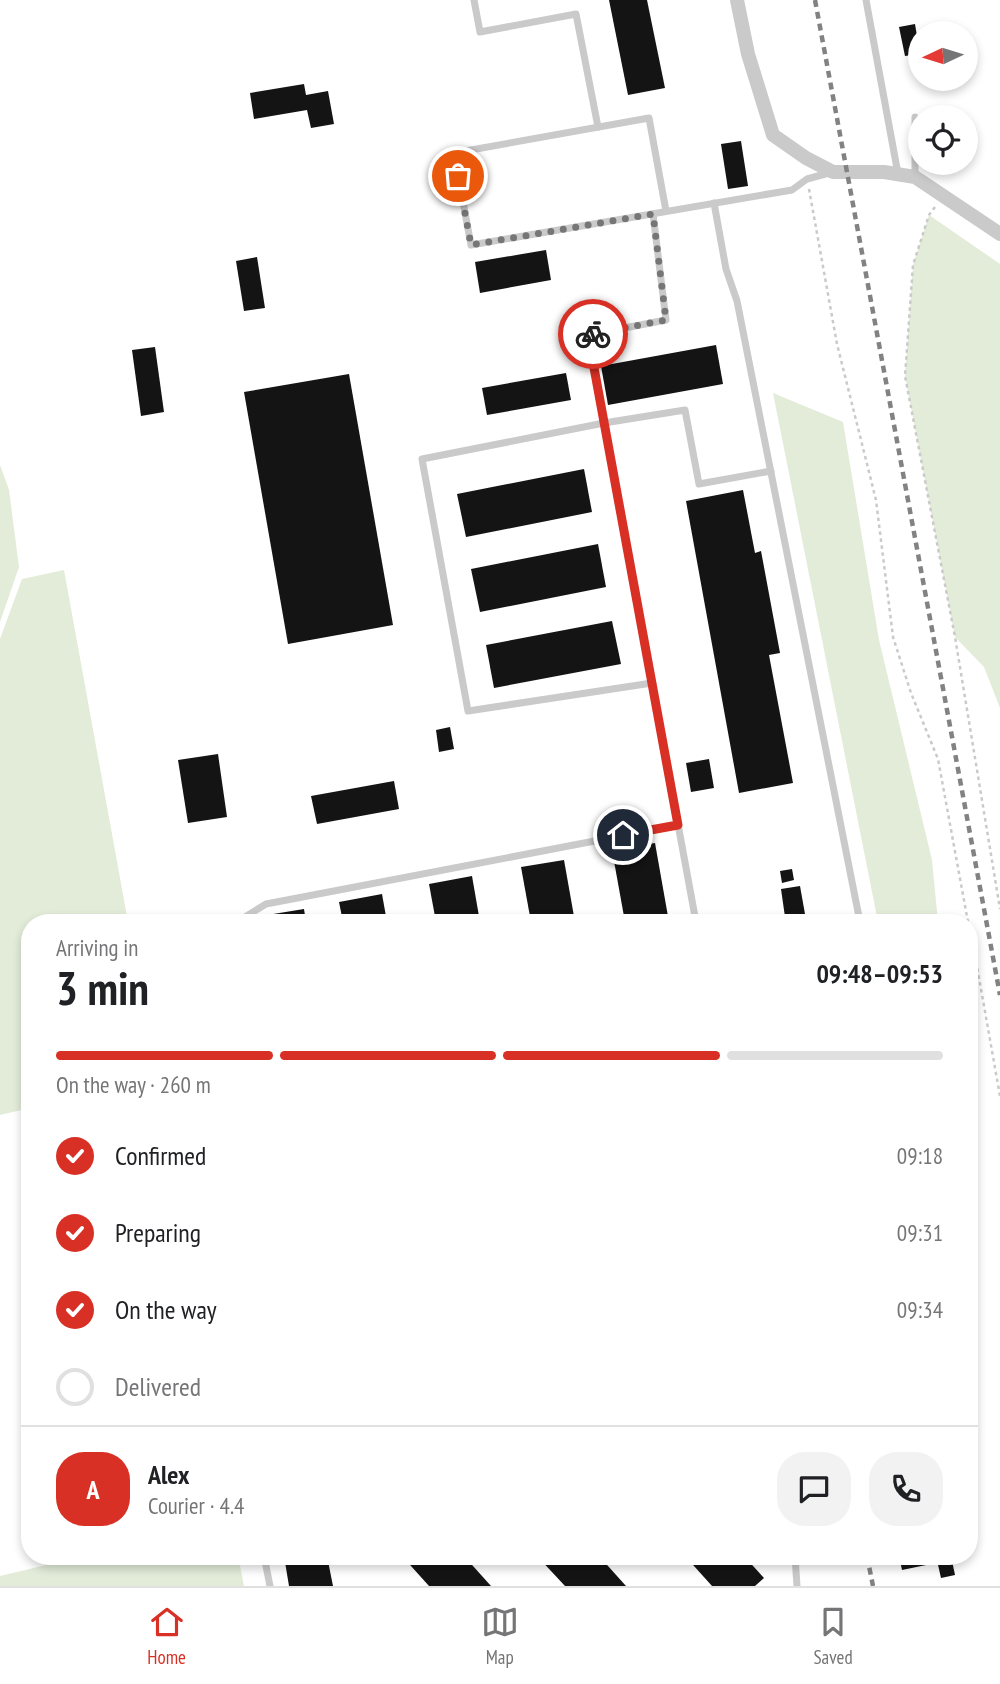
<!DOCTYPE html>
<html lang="en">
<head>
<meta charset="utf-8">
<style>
	:root { --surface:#fff; --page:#f2f2f2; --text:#202124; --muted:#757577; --line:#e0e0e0; --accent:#d93025 }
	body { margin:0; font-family:"PT Sans Narrow",sans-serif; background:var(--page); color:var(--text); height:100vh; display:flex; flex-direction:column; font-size:26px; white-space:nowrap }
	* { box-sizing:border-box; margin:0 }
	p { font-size:23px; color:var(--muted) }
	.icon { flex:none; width:38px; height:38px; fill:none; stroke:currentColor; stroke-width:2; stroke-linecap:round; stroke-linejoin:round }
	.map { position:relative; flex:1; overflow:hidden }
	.side { position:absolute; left:21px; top:914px; width:957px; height:651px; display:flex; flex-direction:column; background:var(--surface); border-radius:28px; box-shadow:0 4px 10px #0003 }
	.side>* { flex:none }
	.needle { width:46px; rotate:266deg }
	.tools { position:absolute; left:908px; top:21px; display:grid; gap:14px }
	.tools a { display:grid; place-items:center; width:70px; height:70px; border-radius:50%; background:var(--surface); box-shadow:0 4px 10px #0003; font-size:35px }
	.pin { position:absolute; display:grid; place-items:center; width:60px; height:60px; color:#fff; margin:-30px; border:4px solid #fff; border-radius:50%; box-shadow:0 2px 7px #0007 }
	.courier { position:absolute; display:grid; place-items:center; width:70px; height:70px; margin:-35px; border:5px solid #d93025; border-radius:50%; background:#fff; color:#222; box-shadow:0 2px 9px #0007 }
	.head em { font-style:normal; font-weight:700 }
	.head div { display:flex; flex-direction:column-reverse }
	.head { display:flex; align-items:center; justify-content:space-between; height:119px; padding:0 35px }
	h1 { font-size:46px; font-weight:700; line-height:52px }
	.bar { display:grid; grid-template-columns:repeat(4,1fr); gap:10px 7px; align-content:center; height:84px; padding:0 35px }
	.bar i { height:9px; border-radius:5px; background:var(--line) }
	.bar .on { background:var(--accent) }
	.bar p { grid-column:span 4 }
	.line { display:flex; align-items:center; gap:18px; padding:0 35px; border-top:2px solid var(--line) }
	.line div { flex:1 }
	.round { display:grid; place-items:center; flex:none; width:74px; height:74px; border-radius:28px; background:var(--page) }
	ol { padding:0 35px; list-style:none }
	li { display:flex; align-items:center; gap:21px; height:77px }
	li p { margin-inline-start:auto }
	li .icon { padding:7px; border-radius:50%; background:var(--accent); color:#fff; stroke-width:4 }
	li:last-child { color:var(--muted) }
	li i { width:38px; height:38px; border:4px solid var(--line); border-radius:50% }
	.menu { display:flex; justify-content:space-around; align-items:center; height:98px; border-top:2px solid var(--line); background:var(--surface); font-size:19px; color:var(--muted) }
	.menu a { display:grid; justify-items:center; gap:4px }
	.menu .on { color:var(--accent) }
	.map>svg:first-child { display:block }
	.green { fill:#e3ecd9 }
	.building { fill:#141414 }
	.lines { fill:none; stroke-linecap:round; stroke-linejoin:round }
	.path { stroke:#cacaca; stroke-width:2.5; stroke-dasharray:3.5 3.5; stroke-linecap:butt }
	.service { stroke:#cacaca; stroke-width:7 }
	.minor { stroke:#cacaca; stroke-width:14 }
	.rail { stroke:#828282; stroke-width:4.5; stroke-dasharray:7 5; stroke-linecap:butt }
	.done { stroke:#767676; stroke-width:7; stroke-dasharray:0 12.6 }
	.route { stroke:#d93025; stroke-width:9 }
</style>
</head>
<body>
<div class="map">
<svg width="1000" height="1586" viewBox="0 0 1000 1586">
	<rect width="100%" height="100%" fill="#fff"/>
	<g class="green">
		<path d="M929,215L1000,264V708L984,667L955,637L905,376L913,265Z"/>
		<path d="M773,393L843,422L879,640L932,860L938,922H878Z"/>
		<path d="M0,465L9,490L19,567L0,622Z"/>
		<path d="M64,570L128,922H30V1108L0,1115V639L22,579Z"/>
		<path d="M84,1556H198L199,1558L238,1556L244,1586H0V1576Z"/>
	</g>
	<g class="building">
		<path d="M609,0H647L665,88L628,95Z"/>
		<path d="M915,24L920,54L905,56L899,27Z"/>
		<path d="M304,84L306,95L328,91L334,124L311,128L307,110L254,119L250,93Z"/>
		<path d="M741,141L748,186L728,189L721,144Z"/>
		<path d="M546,250L551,280L480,293L475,262Z"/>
		<path d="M257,257L265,308L244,311L236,261Z"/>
		<path d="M716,345L723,384L608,405L601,366Z"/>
		<path d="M155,347L164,412L141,416L132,350Z"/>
		<path d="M566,373L571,400L487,415L482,388Z"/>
		<path d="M349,374L393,625L288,644L244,392Z"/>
		<path d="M584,469L592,512L466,537L457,494Z"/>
		<path d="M743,490L755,553L761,551L780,653L769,655L793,783L739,793L686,501Z"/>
		<path d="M598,544L606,587L480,612L471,569Z"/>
		<path d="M612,621L621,664L494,688L486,645Z"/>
		<path d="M450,727L454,749L439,752L436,730Z"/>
		<path d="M218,754L227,817L188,823L178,760Z"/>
		<path d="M709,759L714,788L691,792L686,763Z"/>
		<path d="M394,781L399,809L317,824L311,796Z"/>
		<path d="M655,843L669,922H625L612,850Z"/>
		<path d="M564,860L575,922H531L521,867Z"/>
		<path d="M792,869L794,880L782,883L780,871Z"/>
		<path d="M472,876L480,922H436L429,884Z"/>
		<path d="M800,886L805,914L785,917L781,889Z"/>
		<path d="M382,894L387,922H343L339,902Z"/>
		<path d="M304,909L306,922H262L261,916Z"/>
		<path d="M284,1556H327L333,1586H289Z"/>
		<path d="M402,1556H464L491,1586H429Z"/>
		<path d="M537,1556H599L626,1586H565Z"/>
		<path d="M685,1556H744L764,1578L755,1586H712Z"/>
		<path d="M899,1556H929L931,1564L902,1570Z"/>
		<path d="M936,1556H951L955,1575L941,1578Z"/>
	</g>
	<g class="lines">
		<g class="path">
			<path d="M809,189L837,344L876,500L893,637L911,693L938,759L968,922"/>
			<path d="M935,207L929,215L913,265L905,376L955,637L1000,909"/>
			<path d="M970,927L1000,1096"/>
		</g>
		<g class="service">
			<path d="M474,0L480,32L576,14L598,127"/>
			<path d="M866,0L898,174"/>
			<path d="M915,177V117"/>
			<path d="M714,203L726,269L737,301L860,922"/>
			<path d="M666,211L649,118L454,153L471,245L792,190L807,179L829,173"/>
			<path d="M653,214L666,320L588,335L696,922"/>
			<path d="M652,683L468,711L422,459L604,423L685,410L699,484L771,471"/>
			<path d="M237,922L266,904L678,825"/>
			<path d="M264,1556L270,1586"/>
			<path d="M795,1556L797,1586"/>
		</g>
		<path class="minor" d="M737,0L748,54L773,135L806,158L833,172H884L915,177L1000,234"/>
		<g class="rail">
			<path d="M815,0L1000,995"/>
			<path d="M867,1556L873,1586"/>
		</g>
	</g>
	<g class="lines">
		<path class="done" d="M458,176L471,245L653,214L666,320L593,334"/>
		<path class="route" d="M593,334L588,335L678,825L623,835"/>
	</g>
</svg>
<div class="tools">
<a><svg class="needle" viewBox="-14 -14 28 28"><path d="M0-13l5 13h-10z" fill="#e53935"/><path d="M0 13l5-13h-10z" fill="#757577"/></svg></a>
<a><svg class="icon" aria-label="locate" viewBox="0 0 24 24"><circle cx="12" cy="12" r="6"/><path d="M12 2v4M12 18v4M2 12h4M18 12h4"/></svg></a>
</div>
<div class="pin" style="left:458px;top:176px;background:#ea580c"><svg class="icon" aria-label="bag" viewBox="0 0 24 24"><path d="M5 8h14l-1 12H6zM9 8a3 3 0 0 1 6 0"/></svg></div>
<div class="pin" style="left:623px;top:835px;background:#1f2937"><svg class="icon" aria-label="home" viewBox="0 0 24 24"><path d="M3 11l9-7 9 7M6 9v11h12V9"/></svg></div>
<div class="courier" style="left:593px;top:334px"><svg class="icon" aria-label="bike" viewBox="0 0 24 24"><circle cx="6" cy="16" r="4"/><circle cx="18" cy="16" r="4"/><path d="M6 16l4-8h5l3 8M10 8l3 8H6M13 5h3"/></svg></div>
<section class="side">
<div class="head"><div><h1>3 min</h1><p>Arriving in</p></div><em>09:48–09:53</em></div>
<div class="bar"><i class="on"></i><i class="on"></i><i class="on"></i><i></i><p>On the way · 260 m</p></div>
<ol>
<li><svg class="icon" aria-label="check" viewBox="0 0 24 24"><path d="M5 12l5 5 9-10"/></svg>Confirmed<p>09:18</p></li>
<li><svg class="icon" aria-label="check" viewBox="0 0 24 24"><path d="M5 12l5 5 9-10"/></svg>Preparing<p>09:31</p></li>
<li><svg class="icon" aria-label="check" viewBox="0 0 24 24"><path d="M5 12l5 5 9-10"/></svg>On the way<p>09:34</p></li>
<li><i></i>Delivered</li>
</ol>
<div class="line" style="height:126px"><b class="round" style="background:var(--accent);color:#fff">A</b><div><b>Alex</b><p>Courier · 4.4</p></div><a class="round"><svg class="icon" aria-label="chat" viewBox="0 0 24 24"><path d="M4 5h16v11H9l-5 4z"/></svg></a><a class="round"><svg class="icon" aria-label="phone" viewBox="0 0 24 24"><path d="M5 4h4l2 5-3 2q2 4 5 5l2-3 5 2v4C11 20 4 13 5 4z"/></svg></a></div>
</section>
</div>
<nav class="menu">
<a class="on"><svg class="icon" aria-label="home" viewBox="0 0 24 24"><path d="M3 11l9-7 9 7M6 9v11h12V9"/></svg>Home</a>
<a><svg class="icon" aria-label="map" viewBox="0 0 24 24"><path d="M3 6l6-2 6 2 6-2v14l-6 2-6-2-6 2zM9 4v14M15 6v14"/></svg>Map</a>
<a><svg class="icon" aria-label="saved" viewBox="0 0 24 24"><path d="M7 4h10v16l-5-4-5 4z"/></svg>Saved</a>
</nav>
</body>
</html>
